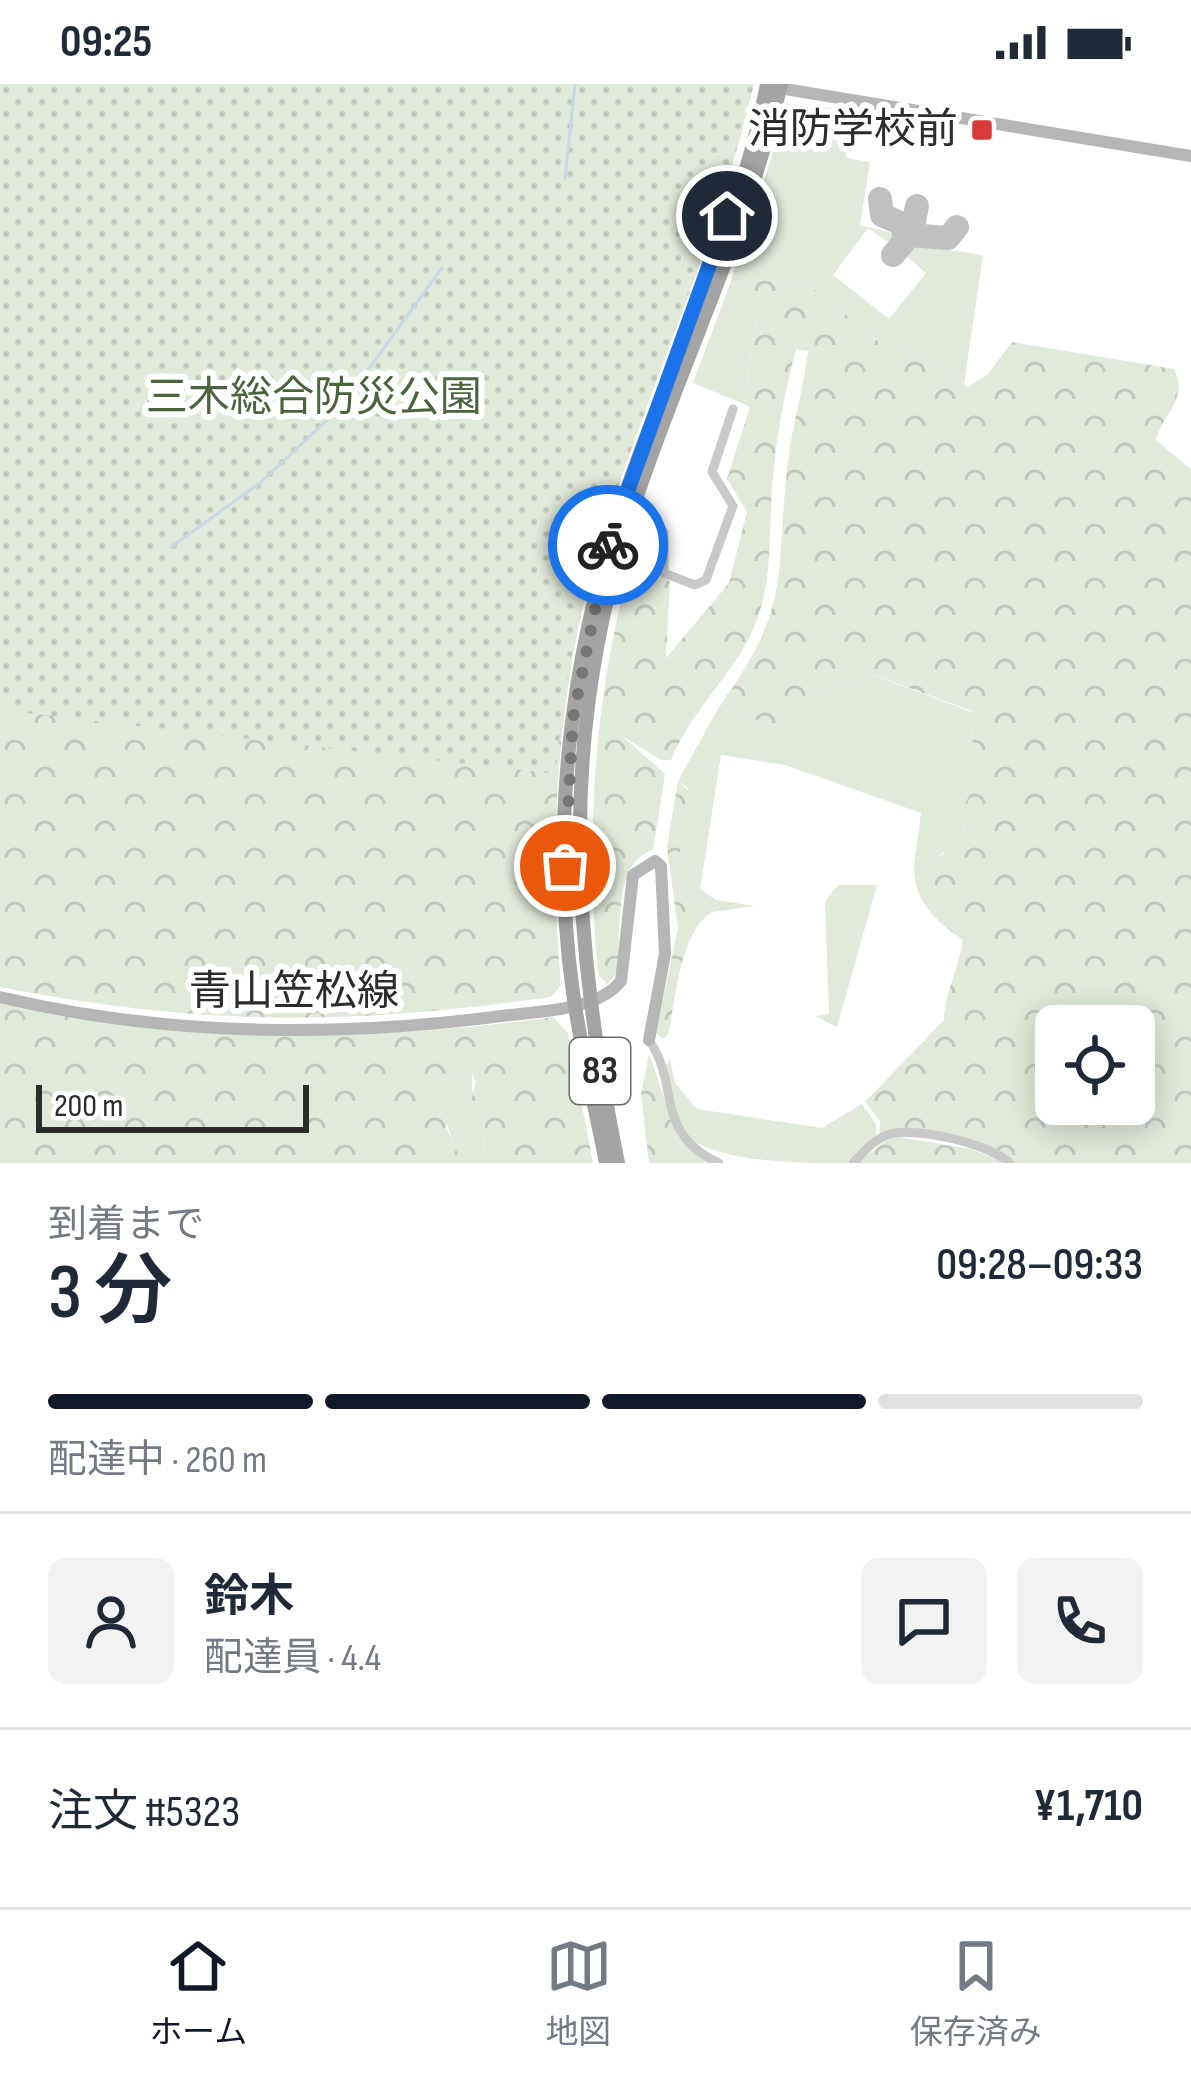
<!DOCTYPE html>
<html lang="ja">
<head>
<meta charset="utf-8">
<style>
	:root { --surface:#fff; --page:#f2f2f3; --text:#1f2937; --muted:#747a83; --line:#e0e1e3; --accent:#111827 }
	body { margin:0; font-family:"Sofia Sans Condensed","Noto Sans JP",sans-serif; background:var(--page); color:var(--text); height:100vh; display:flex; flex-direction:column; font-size:45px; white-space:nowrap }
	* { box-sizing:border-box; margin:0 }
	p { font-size:39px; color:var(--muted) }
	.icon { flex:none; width:66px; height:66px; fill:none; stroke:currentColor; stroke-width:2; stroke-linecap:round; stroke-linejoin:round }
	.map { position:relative; height:1079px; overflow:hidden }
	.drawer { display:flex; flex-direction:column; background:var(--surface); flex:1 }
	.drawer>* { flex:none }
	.buttons { position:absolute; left:1035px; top:921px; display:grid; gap:24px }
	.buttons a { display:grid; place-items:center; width:120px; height:120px; border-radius:18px; background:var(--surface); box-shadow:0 6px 30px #0003; font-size:60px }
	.scale { position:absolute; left:36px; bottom:30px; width:273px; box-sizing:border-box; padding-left:12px; border:6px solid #2c2c2c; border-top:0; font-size:33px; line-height:42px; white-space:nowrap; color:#2c2c2c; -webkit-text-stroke:9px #fff; paint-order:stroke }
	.pin { position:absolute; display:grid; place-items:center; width:102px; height:102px; color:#fff; margin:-51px; border:6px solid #fff; border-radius:50%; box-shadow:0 3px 12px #0007 }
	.courier { position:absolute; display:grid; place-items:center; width:120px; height:120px; margin:-60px; border:9px solid #1a73e8; border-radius:50%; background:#fff; color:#222; box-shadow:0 3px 15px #0007 }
	.summary em { font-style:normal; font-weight:600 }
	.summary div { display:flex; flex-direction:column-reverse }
	.summary { display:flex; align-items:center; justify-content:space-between; height:204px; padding:0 48px }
	h1 { font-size:78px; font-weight:600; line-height:90px }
	.bar { display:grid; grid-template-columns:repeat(4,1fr); gap:18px 12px; align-content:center; height:144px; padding:0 48px }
	.bar i { height:15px; border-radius:9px; background:var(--line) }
	.bar .on { background:var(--accent) }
	.bar p { grid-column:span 4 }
	.line { display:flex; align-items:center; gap:30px; padding:0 48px; border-top:3px solid var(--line) }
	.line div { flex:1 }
	.round { display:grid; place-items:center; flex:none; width:126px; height:126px; border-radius:18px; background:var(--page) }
	.status { display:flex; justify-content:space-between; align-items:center; height:84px; padding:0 60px; background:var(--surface); direction:ltr }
	.status svg { height:33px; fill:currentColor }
	.tabs { display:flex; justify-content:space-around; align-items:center; height:168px; border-top:3px solid var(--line); background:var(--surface); font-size:33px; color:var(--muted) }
	.tabs a { display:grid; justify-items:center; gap:6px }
	.tabs .on { color:var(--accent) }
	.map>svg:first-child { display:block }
	.green { fill:#e1e9da }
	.forest { fill:url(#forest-crowns); fill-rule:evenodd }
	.park { fill:url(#park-dots) }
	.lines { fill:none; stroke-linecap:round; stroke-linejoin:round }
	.stream { stroke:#c7d8e8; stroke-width:3 }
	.taxiway { stroke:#c0c0c0; stroke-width:24 }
	.street { stroke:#c9c9c9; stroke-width:9 }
	.secondary { stroke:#b6b6b6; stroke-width:12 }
	.primary { stroke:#a4a4a4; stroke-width:14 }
	.done { stroke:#767676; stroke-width:12; stroke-dasharray:0 21.6 }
	.route { stroke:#1a73e8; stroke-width:15 }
	.poi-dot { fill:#d83b39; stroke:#fff; stroke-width:4.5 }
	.labels { text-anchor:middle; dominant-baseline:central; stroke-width:12; stroke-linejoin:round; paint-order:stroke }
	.shield { fill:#fff; stroke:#6b6b6b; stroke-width:3 }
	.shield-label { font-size:39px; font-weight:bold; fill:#2c2c2c }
	.poi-label { font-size:42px; fill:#2c2c2c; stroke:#fff; text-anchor:end }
	.park-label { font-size:42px; fill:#4c643d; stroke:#fff }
	.street-label { font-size:42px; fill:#2c2c2c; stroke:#fff }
</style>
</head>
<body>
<div class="status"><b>09:25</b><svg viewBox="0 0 49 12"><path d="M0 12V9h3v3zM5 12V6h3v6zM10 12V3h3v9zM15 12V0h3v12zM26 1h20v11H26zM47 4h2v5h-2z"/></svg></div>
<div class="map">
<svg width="1191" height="1079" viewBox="0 0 1191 1079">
	<defs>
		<pattern id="forest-crowns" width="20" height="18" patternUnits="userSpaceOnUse" patternTransform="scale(3)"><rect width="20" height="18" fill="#e1e9da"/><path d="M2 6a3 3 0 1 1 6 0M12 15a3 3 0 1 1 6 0" fill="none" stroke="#c1c8bb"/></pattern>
		<pattern id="park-dots" width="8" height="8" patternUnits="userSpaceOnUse" patternTransform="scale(3)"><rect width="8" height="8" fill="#e1e9da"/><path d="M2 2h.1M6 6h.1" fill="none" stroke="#c1c8bb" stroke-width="1.8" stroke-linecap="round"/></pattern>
	</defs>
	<rect width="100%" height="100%" fill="#fff"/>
	<g class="green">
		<path d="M801,19L852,28L846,74L870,78L860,141L896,150L888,158L868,144L833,191L889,235L926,189L907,173L915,161L983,171L964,300L913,264L879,258L812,203L764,196L730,200L786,29Z"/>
		<path d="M728,205L756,237L744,320L693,299Z"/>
		<path d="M873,591L972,628L974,704L960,730L965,751L934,776L915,772L921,729L785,681L721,671L700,805L716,816L755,822L712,828L677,792L688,704L678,697L719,623L775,642L832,602L868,599Z"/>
		<path d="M838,801H877L837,943L815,932L829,930L825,818Z"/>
		<path d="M670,975L675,999L697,1025L822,1044L862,1020L876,1040V1053L848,1079C799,1079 716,1079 684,1050C673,1034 669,1005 663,986Z"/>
		<path d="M472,989V1006L485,1040L484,1079H462L456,1070L434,996Z"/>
	</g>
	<g class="forest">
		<path d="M0,0H44L628,365C565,540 544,716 561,901L551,913C348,942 202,942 0,903Z"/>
		<path d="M764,196L812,203L879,258L913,264L968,303L988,290L1012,258L1174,285C1189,316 1163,329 1156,356L1191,385V1079H1014L926,1049L879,1051L880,1037L865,1018L944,936C944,913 959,882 963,856C932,835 909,812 915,772L934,776L944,769V755L965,750L960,730L973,704L961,693L973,681L972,627L874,591L868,599L832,602L775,642L719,623C794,519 774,494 788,378C792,340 804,304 808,267L796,265C785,308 776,351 773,394C768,442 774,486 758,533C740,586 692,623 671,676H661L622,652L665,690L653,766C611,778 622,852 617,889L607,900L598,890C584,736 596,585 643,437L651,440C665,458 652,481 670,498L666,574L729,499L747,428L727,395L750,323L744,320L756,238L728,205L730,200ZM1056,942H1134V1020H1056Z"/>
		<path d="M678,697L688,706L677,792L712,828C679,849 676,916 668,951L662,955L656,949L678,844L667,763Z"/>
		<path d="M0,919C199,953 352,961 553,933L568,949L593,1079H484L485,1040L471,1017L476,998L472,989L434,996L453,1023L446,1043L462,1079H0Z"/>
		<path d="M649,970L678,1053L711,1079H649L641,1010Z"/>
		<path d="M892,1052L971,1065L1006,1079H857Z"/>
	</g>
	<path class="park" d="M0,0H754C698,240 574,435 556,690L0,626Z"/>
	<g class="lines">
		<g class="stream">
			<path d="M565,95L575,0"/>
			<path d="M171,463L260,399L341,323L442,184"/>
		</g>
		<g class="taxiway">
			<path d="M880,115L882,131L902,140L905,156"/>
			<path d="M909,151L948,154L957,143"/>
			<path d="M893,171L912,148L917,122"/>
		</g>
		<g class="street">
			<path d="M632,428L654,437L664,448V489L695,501L706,496L733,422L712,388L733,325"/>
			<path d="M649,956C681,1002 653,1049 719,1079"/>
			<path d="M853,1079C864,1068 874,1055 890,1050C918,1043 989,1060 1010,1079"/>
		</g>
		<g class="secondary">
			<path d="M773,3L1191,72"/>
			<path d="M0,913C168,953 339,954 510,931C544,927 598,926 621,897L633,791L655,777L661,782L665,870L649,956"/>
		</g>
		<g class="primary">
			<path d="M606,1079C595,1022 581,966 573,909C550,744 570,571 624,414C670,277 740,142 767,0"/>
			<path d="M618,1079C573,855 558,662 628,439C675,292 746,151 781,0"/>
		</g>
	</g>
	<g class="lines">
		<path class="done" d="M565,782L573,634L608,461"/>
		<path class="route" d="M608,461L727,132"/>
	</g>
	<rect class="poi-dot" x="970" y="34" width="24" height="24" rx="6"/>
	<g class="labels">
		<rect class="shield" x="570" y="954" width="60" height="66" rx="9"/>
		<g class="shield-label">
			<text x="600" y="987">83</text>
		</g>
		<g class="poi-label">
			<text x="958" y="46">消防学校前</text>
		</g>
		<g class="park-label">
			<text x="314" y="314">三木総合防災公園</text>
		</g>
		<g class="street-label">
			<text x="294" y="908">青山笠松線</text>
		</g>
	</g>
</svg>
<div class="buttons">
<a><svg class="icon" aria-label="locate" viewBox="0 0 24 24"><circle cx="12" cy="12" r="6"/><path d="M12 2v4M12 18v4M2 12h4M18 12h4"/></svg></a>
</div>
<div class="scale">200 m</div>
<div class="pin" style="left:565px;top:782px;background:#ea580c"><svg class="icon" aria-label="bag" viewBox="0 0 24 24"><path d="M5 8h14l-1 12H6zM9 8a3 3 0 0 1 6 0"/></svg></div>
<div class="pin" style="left:727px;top:132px;background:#1f2937"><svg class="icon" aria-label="home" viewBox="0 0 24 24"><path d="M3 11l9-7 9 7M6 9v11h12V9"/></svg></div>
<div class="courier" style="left:608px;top:461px"><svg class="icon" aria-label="bike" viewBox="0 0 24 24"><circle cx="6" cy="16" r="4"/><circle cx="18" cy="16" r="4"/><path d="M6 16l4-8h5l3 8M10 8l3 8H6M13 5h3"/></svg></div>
</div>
<section class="drawer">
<div class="summary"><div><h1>3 分</h1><p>到着まで</p></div><em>09:28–09:33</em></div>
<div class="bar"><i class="on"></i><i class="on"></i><i class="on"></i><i></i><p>配達中 · 260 m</p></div>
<div class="line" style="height:216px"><a class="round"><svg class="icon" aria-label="person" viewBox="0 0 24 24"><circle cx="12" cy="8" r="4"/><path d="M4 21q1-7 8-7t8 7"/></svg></a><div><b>鈴木</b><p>配達員 · 4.4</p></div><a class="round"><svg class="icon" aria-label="chat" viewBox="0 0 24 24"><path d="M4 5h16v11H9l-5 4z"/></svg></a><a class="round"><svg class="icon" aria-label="phone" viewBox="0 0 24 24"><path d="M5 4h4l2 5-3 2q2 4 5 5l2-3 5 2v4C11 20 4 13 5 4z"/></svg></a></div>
<div class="line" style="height:156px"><div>注文 #5323</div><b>¥1,710</b></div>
</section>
<nav class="tabs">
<a class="on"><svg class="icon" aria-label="home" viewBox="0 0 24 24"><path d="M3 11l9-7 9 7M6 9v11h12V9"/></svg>ホーム</a>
<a><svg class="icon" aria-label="map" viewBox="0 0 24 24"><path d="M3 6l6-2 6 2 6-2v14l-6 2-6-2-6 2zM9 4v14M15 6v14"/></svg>地図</a>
<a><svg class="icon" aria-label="saved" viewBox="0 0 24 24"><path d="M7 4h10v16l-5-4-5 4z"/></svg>保存済み</a>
</nav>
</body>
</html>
